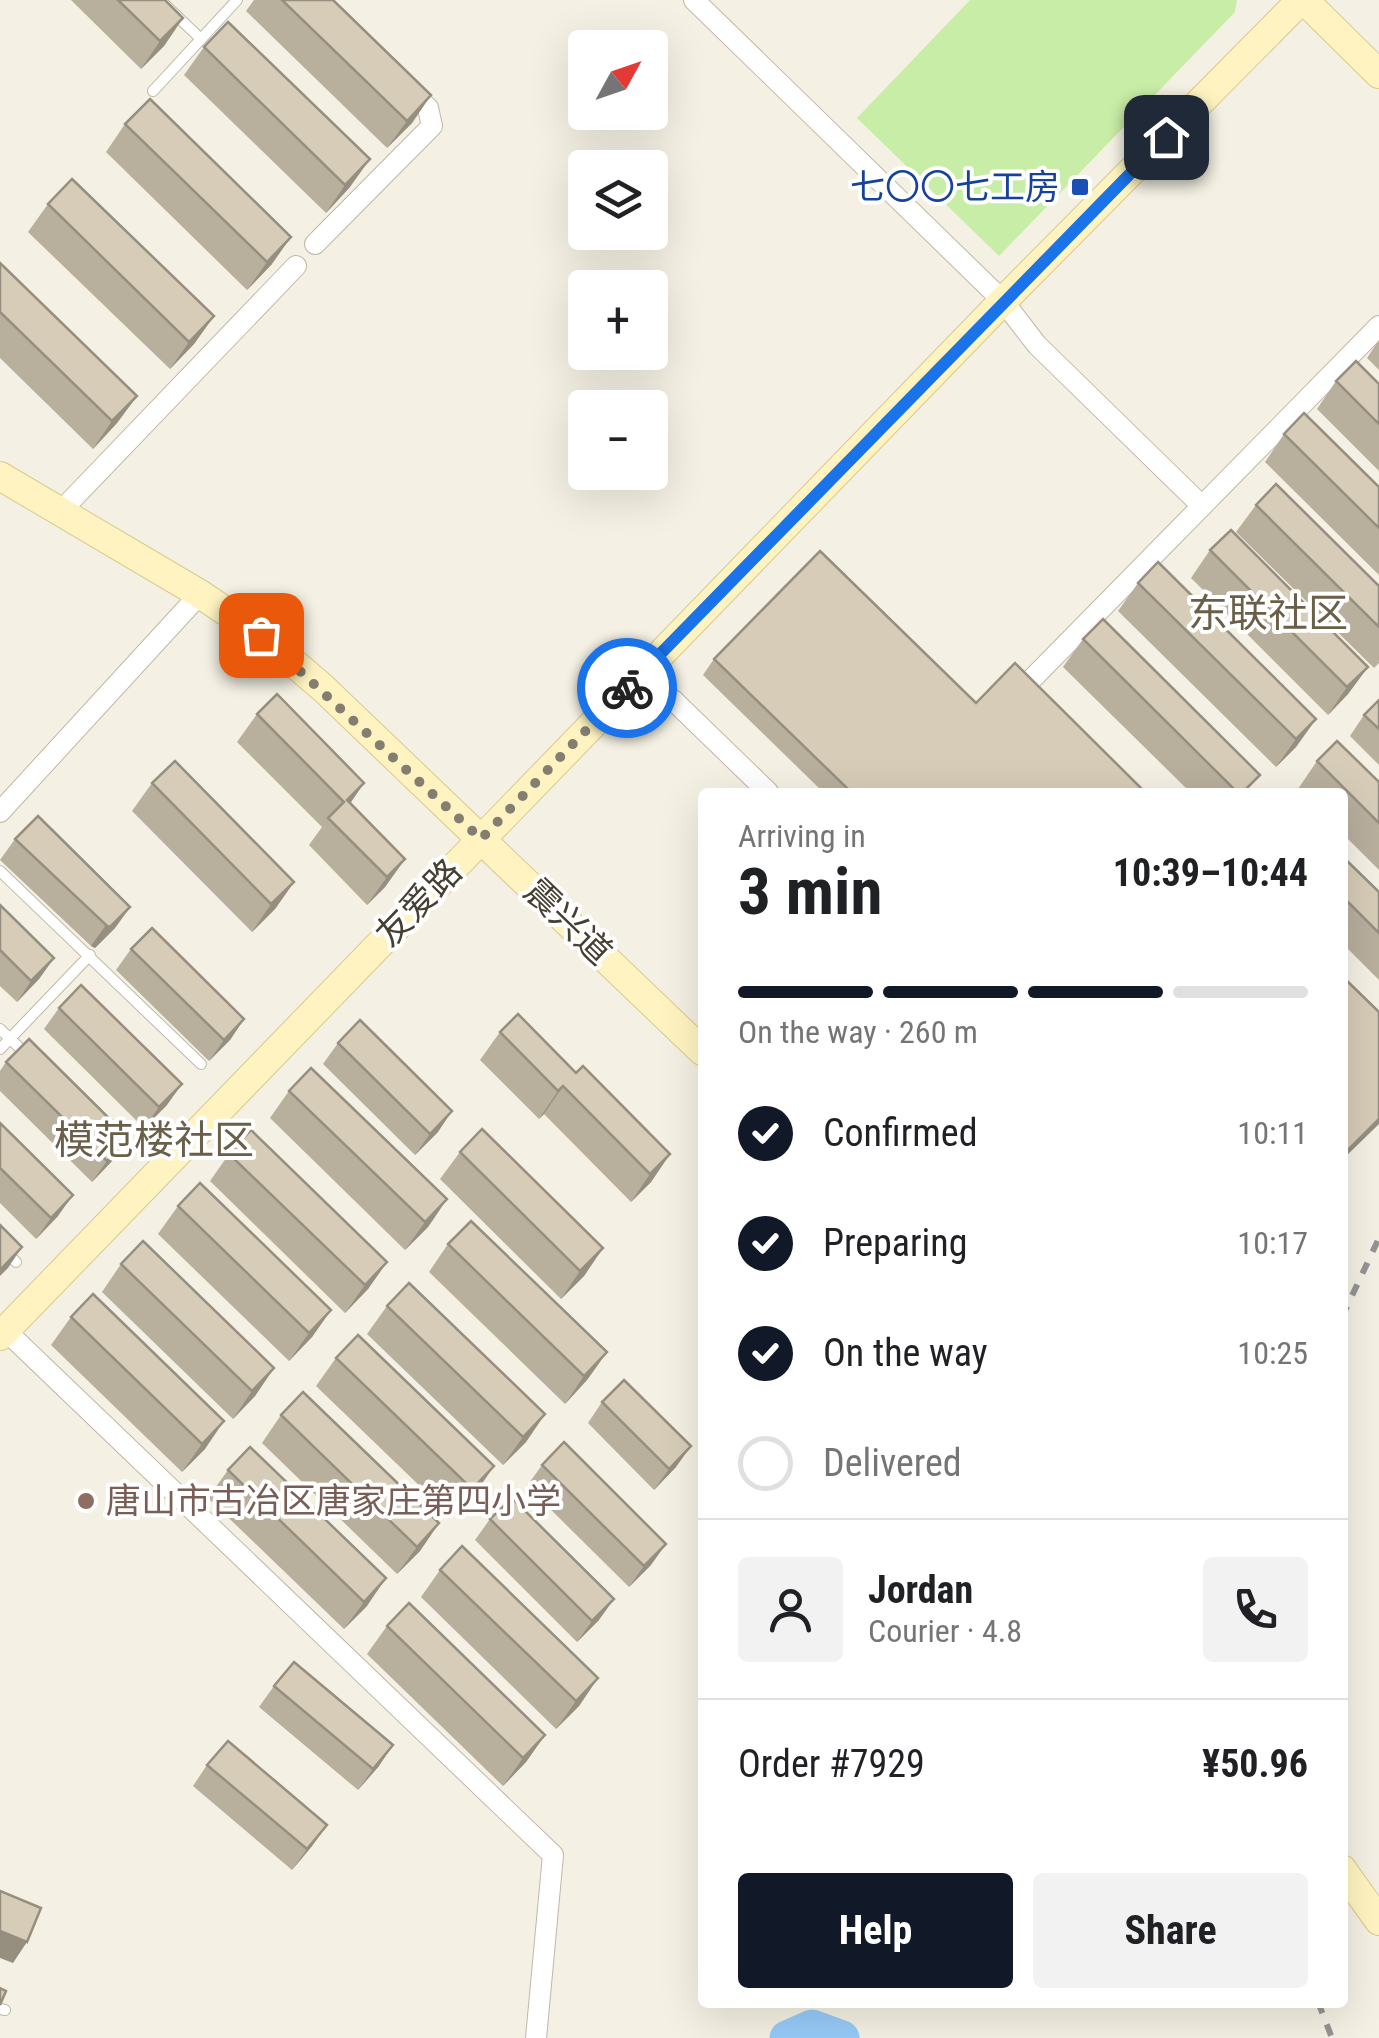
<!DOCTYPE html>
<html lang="en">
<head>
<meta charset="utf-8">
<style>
	:root { --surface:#fff; --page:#f2f2f2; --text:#202124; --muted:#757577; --line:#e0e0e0; --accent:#111827 }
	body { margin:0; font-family:"Roboto Condensed","Noto Sans SC",sans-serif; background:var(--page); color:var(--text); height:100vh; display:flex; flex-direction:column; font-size:38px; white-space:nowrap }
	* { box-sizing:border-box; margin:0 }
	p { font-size:32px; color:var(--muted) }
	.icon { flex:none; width:55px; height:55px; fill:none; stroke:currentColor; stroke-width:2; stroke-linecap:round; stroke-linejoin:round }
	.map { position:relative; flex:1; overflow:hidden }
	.panel { position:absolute; left:698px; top:788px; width:650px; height:1220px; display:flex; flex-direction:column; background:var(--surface); border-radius:10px; box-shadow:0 10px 40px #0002 }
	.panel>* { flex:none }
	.needle { width:65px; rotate:50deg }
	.buttons { position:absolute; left:568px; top:30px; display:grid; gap:20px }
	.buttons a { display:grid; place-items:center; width:100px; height:100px; border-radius:10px; background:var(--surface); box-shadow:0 10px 40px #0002; font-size:50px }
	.pin { position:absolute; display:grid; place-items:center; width:85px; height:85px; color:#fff; margin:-42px; border-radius:20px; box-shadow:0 5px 15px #0006 }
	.courier { position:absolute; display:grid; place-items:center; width:100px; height:100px; margin:-50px; border:8px solid #1a73e8; border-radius:50%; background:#fff; color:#222; box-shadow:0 2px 12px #0007 }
	.overview em { font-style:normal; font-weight:700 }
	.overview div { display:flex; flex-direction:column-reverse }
	.overview { display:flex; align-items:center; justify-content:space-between; height:170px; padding:0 40px }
	h1 { font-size:65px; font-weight:700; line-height:75px }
	.bar { display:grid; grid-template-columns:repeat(4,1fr); gap:15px 10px; align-content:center; height:120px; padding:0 40px }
	.bar i { height:12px; border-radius:8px; background:var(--line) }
	.bar .current { background:var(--accent) }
	.bar p { grid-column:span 4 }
	.line { display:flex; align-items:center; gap:25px; padding:0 40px; border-top:2px solid var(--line) }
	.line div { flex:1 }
	.round { display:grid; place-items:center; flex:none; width:105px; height:105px; border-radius:10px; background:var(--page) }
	ol { padding:0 40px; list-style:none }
	li { display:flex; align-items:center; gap:30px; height:110px }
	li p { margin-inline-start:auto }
	li .icon { padding:10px; border-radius:50%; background:var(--accent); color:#fff; stroke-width:4 }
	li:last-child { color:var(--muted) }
	li i { width:55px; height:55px; border:5px solid var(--line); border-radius:50% }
	.action { display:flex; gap:20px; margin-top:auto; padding:20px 40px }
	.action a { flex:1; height:115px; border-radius:10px; background:var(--accent); color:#fff; font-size:40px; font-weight:700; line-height:115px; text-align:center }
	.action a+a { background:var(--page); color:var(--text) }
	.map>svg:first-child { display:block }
	.green { fill:#c8eda7 }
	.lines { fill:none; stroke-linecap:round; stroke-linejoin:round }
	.river { stroke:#97caf8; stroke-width:35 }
	.lane-casing { stroke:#c0b8a5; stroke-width:12 }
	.street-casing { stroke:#c0b8a5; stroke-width:22 }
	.secondary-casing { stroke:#d9ca8d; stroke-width:30 }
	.lane { stroke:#fff; stroke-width:10 }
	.street { stroke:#fff; stroke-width:20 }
	.secondary { stroke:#fff4c1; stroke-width:28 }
	.rail { stroke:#949494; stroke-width:6; stroke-dasharray:12 12; stroke-linecap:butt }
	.wall { fill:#b8af9d }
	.shaded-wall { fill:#968f80 }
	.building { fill:#d6ccb7; stroke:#968f80; stroke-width:2.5 }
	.done { stroke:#837e70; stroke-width:10; stroke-dasharray:0 18 }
	.route { stroke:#1a73e8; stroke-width:12 }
	.transit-dot { fill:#1a4fb4; stroke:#fff; stroke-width:4 }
	.education-dot { fill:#8d6e63; stroke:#fff; stroke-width:4 }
	.labels { text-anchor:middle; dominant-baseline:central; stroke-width:8; stroke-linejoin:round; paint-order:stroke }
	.transit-label { font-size:35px; fill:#164399; stroke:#fff; text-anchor:end }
	.street-label { font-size:35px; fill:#464032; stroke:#fff }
	.education-label { font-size:35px; fill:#785e54; stroke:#fff; text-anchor:start }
	.quarter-label { font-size:40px; fill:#6a5f49; stroke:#fff }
</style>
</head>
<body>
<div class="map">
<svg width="1379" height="2038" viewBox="0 0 1379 2038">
	<rect width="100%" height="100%" fill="#f4f0e3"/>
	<path class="green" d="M970,0H1237L1235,12L999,256L857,118Z"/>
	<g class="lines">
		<path class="river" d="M787,2038L812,2027L842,2038"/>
		<defs>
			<g id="lane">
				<path d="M160,0L201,39"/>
				<path d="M153,91L237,0"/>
				<path d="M0,871L201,1064"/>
				<path d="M0,1029L28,1056"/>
				<path d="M0,1049L90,955"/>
				<path d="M0,1246L16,1262"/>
				<path d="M0,2009L5,2010"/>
			</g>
			<g id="street">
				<path d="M694,0L1003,301L1037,345L1202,506"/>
				<path d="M315,244L432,126L428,108L405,86"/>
				<path d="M60,512L296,266"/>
				<path d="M1028,683L1379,326"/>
				<path d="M673,700L768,792"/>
				<path d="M0,812L200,594"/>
				<path d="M5,1330L553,1855L536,2038"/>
			</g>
			<g id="secondary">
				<path d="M1304,0L1379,74"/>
				<path d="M0,476L200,594L261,635L323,688L702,1051"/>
				<path d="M0,1336L1003,301L1301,0"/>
				<path d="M1342,1869L1379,1921"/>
			</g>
		</defs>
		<use href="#lane" class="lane-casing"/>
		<use href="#street" class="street-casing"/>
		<use href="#secondary" class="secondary-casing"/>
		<use href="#lane" class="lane"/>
		<use href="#street" class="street"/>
		<use href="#secondary" class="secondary"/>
		<g class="rail">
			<path d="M1342,1317L1379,1238"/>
			<path d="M1318,2002L1332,2038"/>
		</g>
	</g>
	<g class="wall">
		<path d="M71,0H165L183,18L164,46L141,69Z"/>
		<path d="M254,0H333L431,95L412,123L387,148L246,11Z"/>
		<path d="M204,47L350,187L326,213L184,75Z"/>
		<path d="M125,124L272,264L247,290L106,152Z"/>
		<path d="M48,204L214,316L194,344L170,369L28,232Z"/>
		<path d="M0,263L137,396L117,423L93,449L0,358Z"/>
		<path d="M1379,340V370L1367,358Z"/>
		<path d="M1336,381L1379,384V471L1317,409Z"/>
		<path d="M1284,434L1379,487V575L1265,462Z"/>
		<path d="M1256,505L1379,586V663L1374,668L1236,532Z"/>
		<path d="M1210,550L1368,667L1348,694L1328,715L1191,578Z"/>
		<path d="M1138,583L1316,719L1296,747L1276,767L1118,611Z"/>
		<path d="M1083,639L1248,792H1190L1063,667Z"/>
		<path d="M714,659L976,703L1145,792H823L703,675Z"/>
		<path d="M1379,700V765L1350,736L1364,715Z"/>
		<path d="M257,714L364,783L350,803L405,859L385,887L367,905L309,845L322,827L237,742Z"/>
		<path d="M1317,761L1379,782V870L1342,833V792H1301L1298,789Z"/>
		<path d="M152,783L294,882L275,909L252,932L132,811Z"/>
		<path d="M15,839L130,907L115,928L95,948L91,946L0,860Z"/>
		<path d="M1342,856L1379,892V980L1342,943Z"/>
		<path d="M0,905L54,958L39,979L17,1002L0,986Z"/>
		<path d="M131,949L244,1019L230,1040L209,1061L116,970Z"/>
		<path d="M59,1008L167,1105L144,1128L44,1029Z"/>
		<path d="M500,1032L670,1154L651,1182L631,1202L544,1114L539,1119L480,1060Z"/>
		<path d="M338,1043L438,1132L415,1155L323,1064Z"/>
		<path d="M6,1062L129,1138L114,1159L92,1182L0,1091V1071Z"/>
		<path d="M289,1091L447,1199L428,1227L405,1250L270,1118Z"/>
		<path d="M0,1123L58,1216L36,1239L0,1203Z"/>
		<path d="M460,1152L603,1248L584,1276L561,1299L440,1179Z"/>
		<path d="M229,1154L387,1262L368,1289L345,1313L210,1181Z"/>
		<path d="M178,1206L331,1310L312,1337L289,1361L158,1234Z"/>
		<path d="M448,1244L607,1352L587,1380L565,1404L429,1272Z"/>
		<path d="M121,1264L274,1368L255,1396L233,1419L102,1292Z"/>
		<path d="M93,1294L205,1449L182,1472L51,1345L71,1317Z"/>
		<path d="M387,1306L545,1414L526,1442L503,1465L367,1334Z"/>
		<path d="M358,1335L475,1494L452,1517L316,1386L336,1358Z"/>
		<path d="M602,1402L676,1467L654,1490L588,1423Z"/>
		<path d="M281,1415L439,1523L420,1551L397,1574L262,1443Z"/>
		<path d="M250,1447L367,1606L344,1629L208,1498L228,1470Z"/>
		<path d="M542,1465L651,1565L629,1587L527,1486Z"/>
		<path d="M490,1519L599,1620L577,1642L475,1540Z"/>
		<path d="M440,1570L598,1678L579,1706L556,1729L421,1597Z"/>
		<path d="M387,1626L545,1735L526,1762L503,1786L367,1654Z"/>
		<path d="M274,1686L379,1766L358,1790L259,1707Z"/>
		<path d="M207,1765L327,1825L312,1846L292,1870L193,1786Z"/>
	</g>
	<g class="shaded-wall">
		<path d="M183,18L164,46L141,69L160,41Z"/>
		<path d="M431,95L412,123L387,148L407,121Z"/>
		<path d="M370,159L350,187L326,213L345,185Z"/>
		<path d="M291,237L272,264L247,290L267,262Z"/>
		<path d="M214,316L194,344L170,369L189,342Z"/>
		<path d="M137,396L117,423L93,449L112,421Z"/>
		<path d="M1368,667L1348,694L1328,715L1347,687Z"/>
		<path d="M1316,719L1296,747L1276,767L1296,739Z"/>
		<path d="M364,783L345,811L347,800Z"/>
		<path d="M405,859L385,887L367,905L387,877Z"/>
		<path d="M294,882L275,909L252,932L271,904Z"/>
		<path d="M130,907L115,928L95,948L91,946L106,925Z"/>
		<path d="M54,958L39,979L17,1002L31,981Z"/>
		<path d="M244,1019L230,1040L209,1061L224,1040Z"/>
		<path d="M182,1084L167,1105L144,1128L159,1107Z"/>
		<path d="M563,1086L544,1114L539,1119L558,1091Z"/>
		<path d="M452,1111L438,1132L415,1155L430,1134Z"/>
		<path d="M1379,1119V1124L1342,1160V1156Z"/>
		<path d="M129,1138L114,1159L92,1182L107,1161Z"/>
		<path d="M670,1154L651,1182L631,1202L650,1174Z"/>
		<path d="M73,1195L58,1216L36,1239L51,1218Z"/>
		<path d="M447,1199L428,1227L405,1250L425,1222Z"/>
		<path d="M22,1247L8,1268L0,1276V1270Z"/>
		<path d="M603,1248L584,1276L561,1299L580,1271Z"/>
		<path d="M387,1262L368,1289L345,1313L365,1285Z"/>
		<path d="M331,1310L312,1337L289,1361L309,1333Z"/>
		<path d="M607,1352L587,1380L565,1404L584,1376Z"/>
		<path d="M274,1368L255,1396L233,1419L252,1391Z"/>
		<path d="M545,1414L526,1442L503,1465L523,1437Z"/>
		<path d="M224,1421L205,1449L182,1472L202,1444Z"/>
		<path d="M691,1446L676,1467L654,1490L669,1469Z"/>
		<path d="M494,1466L475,1494L452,1517L472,1489Z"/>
		<path d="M439,1523L420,1551L397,1574L417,1547Z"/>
		<path d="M666,1544L651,1565L629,1587L644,1566Z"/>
		<path d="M386,1578L367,1606L344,1629L364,1602Z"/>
		<path d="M614,1599L599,1620L577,1642L592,1621Z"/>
		<path d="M598,1678L579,1706L556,1729L576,1701Z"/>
		<path d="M545,1735L526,1762L503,1786L523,1758Z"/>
		<path d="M393,1745L379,1766L358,1790L373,1769Z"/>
		<path d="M327,1825L312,1846L292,1870L307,1849Z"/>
		<path d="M0,1931L27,1942L13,1963L0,1958Z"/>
	</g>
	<g class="building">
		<path d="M118,0H165L183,18L160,41Z"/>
		<path d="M282,0H333L431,95L407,121Z"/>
		<path d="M228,22L370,159L345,185L204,47Z"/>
		<path d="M150,99L291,237L267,262L125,124Z"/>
		<path d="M72,179L214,316L189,342L48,204Z"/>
		<path d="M0,263L137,396L112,421L0,312Z"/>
		<path d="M1356,361L1379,384V424L1336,381Z"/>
		<path d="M1304,413L1379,487V528L1284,434Z"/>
		<path d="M1276,484L1379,586V627L1256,505Z"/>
		<path d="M1231,530L1368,667L1347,687L1210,550Z"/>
		<path d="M820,551L976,703L1015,663L1145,792H851L714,659Z"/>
		<path d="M1158,562L1316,719L1296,739L1138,583Z"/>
		<path d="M1103,619L1260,775L1243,792H1237L1083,639Z"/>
		<path d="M277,694L364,783L347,800L405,859L387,877L328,818L344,802L257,714Z"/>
		<path d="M1379,700V729L1364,715Z"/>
		<path d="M1337,741L1379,782V823L1317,761Z"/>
		<path d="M175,761L294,882L271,904L152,783Z"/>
		<path d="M38,816L130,907L110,927L106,925L15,839Z"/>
		<path d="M1342,856L1379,892V933L1342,896Z"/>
		<path d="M0,905L54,958L31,981L0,950Z"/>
		<path d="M152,928L244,1019L224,1040L131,949Z"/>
		<path d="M1342,976L1379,1012V1119L1342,1156Z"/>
		<path d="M81,985L182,1084L159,1107L59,1008Z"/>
		<path d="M518,1014L576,1073L583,1066L670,1154L650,1174L563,1086L558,1091L500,1032Z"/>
		<path d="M360,1020L452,1111L430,1134L338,1043Z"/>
		<path d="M29,1039L129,1138L107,1161L6,1062Z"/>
		<path d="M311,1068L447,1199L425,1222L289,1091Z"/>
		<path d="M0,1123L73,1195L51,1218L0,1168Z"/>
		<path d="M482,1129L603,1248L580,1271L460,1152Z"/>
		<path d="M251,1130L387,1262L365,1285L229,1154Z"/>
		<path d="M200,1183L331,1310L309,1333L178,1206Z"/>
		<path d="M471,1221L607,1352L584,1376L448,1244Z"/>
		<path d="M0,1225L22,1247L0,1270Z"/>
		<path d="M143,1241L274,1368L252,1391L121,1264Z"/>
		<path d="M409,1283L545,1414L523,1437L387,1306Z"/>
		<path d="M93,1294L224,1421L202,1444L71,1317Z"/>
		<path d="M358,1335L494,1466L472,1489L336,1358Z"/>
		<path d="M624,1380L691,1446L669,1469L602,1402Z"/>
		<path d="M303,1392L439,1523L417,1547L281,1415Z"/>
		<path d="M564,1442L666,1544L644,1566L542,1465Z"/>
		<path d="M250,1447L386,1578L364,1602L228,1470Z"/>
		<path d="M512,1498L614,1599L592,1621L490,1519Z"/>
		<path d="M462,1546L598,1678L576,1701L440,1570Z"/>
		<path d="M409,1603L545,1735L523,1758L387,1626Z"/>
		<path d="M294,1662L393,1745L373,1769L274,1686Z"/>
		<path d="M228,1741L327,1825L307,1849L207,1765Z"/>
		<path d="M0,1891L41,1908L27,1942L0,1931Z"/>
		<path d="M0,1988L6,1991L0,2005Z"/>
	</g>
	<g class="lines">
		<path class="done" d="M261,635L481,839L627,688"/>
		<path class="route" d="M627,688L1166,137"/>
	</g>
	<rect class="transit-dot" x="1070" y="177" width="20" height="20" rx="5"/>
	<circle class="education-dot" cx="86" cy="1501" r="10"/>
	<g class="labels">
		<g class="transit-label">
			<text x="1060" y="187">七〇〇七工房</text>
		</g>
		<g class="street-label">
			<text transform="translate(419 903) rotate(-46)">友爱路</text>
			<text transform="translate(568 922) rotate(44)">震兴道</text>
		</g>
		<g class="education-label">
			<text x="106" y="1501">唐山市古冶区唐家庄第四小学</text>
		</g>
		<g class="quarter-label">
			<text x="1268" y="613">东联社区</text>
			<text x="154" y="1140">模范楼社区</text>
		</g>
	</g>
</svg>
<div class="buttons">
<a><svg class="needle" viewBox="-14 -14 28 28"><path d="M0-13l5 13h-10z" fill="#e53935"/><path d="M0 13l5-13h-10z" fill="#757577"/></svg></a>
<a><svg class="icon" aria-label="layers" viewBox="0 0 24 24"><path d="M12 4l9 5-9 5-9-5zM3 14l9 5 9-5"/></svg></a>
<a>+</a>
<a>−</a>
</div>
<div class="pin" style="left:261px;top:635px;background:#ea580c"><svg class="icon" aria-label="bag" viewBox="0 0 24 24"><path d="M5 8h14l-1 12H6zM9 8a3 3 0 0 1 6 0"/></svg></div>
<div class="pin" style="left:1166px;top:137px;background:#1f2937"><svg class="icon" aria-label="home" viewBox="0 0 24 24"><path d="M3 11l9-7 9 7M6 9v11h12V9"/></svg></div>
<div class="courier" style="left:627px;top:688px"><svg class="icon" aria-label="bike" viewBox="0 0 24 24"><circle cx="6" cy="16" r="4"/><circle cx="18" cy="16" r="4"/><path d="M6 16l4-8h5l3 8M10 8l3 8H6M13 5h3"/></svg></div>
<section class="panel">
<div class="overview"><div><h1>3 min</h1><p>Arriving in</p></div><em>10:39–10:44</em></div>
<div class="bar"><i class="current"></i><i class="current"></i><i class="current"></i><i></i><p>On the way · 260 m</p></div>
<ol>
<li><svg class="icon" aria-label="check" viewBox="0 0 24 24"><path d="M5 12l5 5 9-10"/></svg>Confirmed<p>10:11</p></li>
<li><svg class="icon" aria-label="check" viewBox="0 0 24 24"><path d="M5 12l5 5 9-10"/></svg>Preparing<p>10:17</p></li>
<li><svg class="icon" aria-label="check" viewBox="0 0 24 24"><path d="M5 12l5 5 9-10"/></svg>On the way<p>10:25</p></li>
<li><i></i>Delivered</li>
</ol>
<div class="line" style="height:180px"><a class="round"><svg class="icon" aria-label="person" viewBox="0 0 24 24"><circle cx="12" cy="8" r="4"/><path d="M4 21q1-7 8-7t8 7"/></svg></a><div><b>Jordan</b><p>Courier · 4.8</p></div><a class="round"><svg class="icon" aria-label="phone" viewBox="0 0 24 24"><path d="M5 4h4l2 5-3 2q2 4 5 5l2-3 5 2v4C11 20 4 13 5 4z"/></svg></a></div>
<div class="line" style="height:130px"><div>Order #7929</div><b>¥50.96</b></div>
<div class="action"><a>Help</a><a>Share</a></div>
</section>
</div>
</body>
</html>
